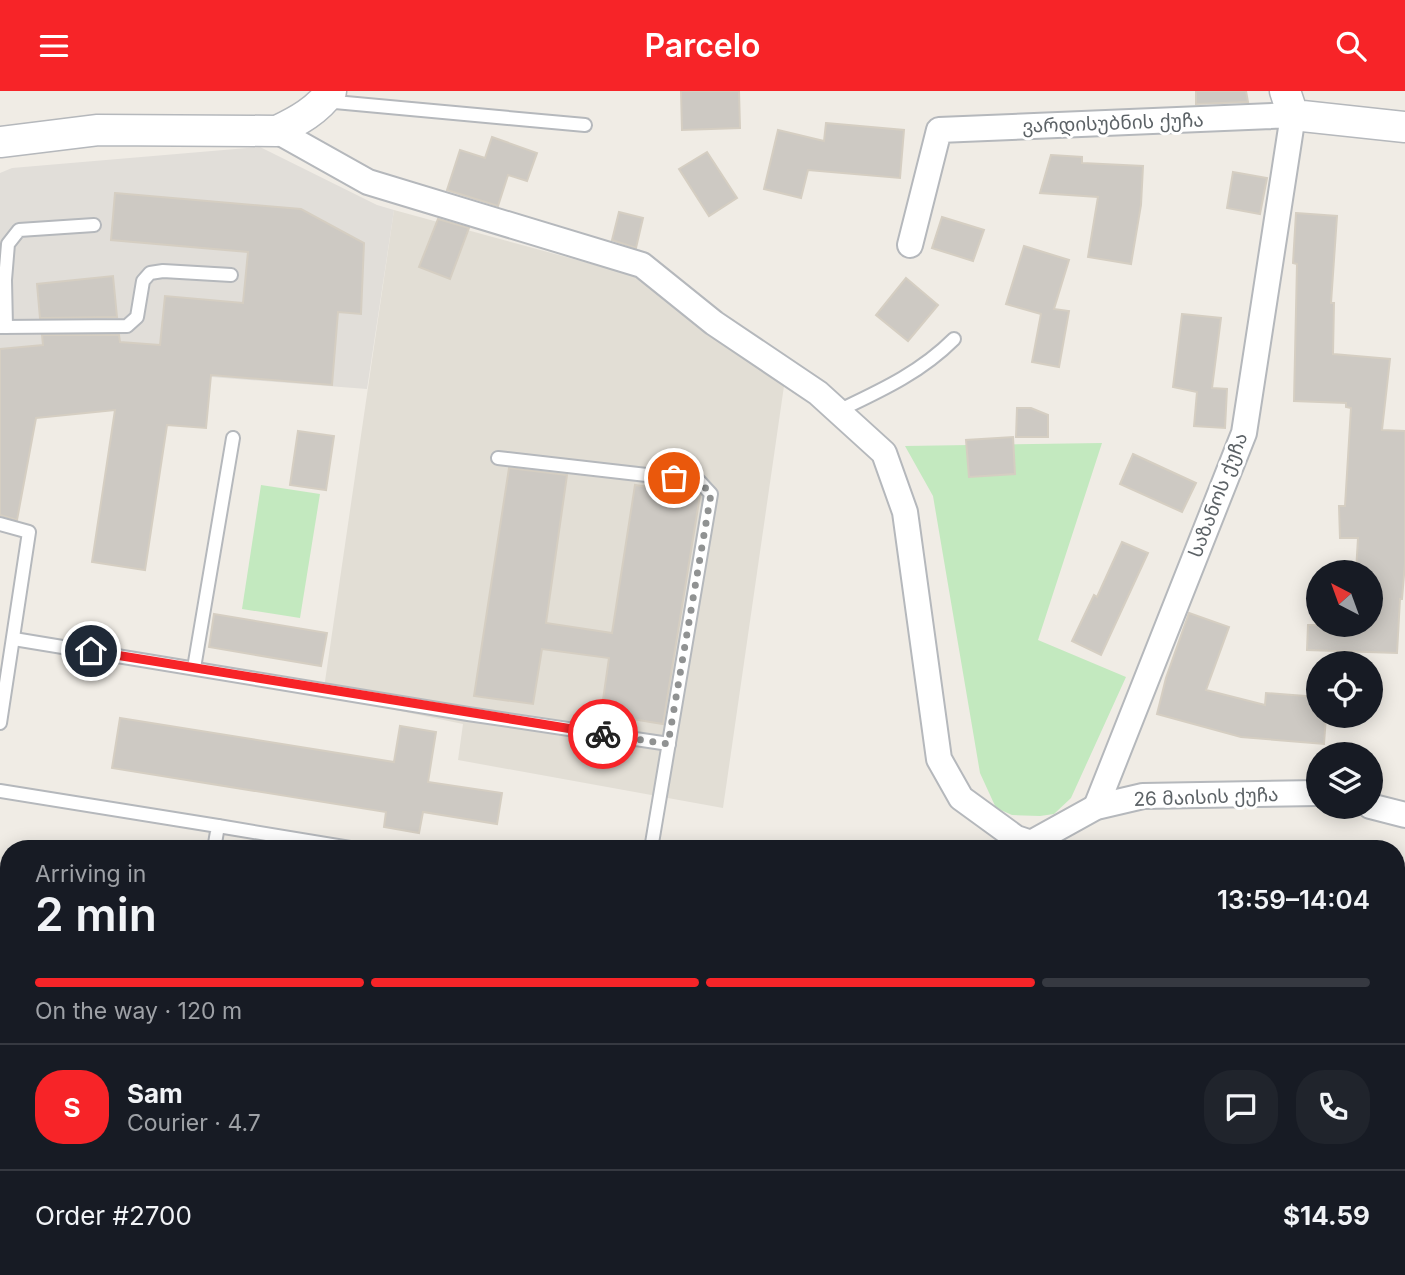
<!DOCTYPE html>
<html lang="en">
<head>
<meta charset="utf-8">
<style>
	:root { --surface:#171b24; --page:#20242c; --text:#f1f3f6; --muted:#9ea1a6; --line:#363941; --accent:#f72428 }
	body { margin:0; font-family:Inter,"Noto Sans Georgian",sans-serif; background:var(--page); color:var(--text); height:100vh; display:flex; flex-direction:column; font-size:26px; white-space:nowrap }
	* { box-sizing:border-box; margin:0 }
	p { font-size:23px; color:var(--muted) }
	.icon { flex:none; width:38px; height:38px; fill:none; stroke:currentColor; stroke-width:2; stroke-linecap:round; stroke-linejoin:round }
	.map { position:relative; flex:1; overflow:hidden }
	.panel { position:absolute; left:0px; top:749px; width:1405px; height:436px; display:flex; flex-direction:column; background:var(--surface); border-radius:28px 28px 0 0; box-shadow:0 4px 18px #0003 }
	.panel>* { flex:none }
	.needle { width:46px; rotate:319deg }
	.fabs { position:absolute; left:1306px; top:469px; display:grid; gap:14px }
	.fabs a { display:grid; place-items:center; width:77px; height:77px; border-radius:50%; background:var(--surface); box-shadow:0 4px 18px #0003; font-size:35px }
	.pin { position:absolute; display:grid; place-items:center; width:60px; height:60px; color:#fff; margin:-30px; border:4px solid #fff; border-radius:50%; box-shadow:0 2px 7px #0007 }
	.courier { position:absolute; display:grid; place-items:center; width:70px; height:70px; margin:-35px; border:5px solid #f72428; border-radius:50%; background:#fff; color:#222; box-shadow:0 2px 9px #0007 }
	.summary em { font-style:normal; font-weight:600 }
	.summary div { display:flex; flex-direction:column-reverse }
	.summary { display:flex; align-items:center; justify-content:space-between; height:119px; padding:0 35px }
	h1 { font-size:46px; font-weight:600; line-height:52px }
	.bar { display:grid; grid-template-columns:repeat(4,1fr); gap:10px 7px; align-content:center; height:84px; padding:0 35px }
	.bar i { height:9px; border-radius:5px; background:var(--line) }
	.bar .on { background:var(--accent) }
	.bar p { grid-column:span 4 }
	.line { display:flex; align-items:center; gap:18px; padding:0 35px; border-top:2px solid var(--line) }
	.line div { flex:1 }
	.round { display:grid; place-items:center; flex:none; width:74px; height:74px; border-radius:28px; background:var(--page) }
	header { display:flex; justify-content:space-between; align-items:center; height:91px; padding:0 35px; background:var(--accent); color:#fff; font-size:32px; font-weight:600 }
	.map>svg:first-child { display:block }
	.industrial { fill:#e1ded9 }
	.education { fill:#e2ded5 }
	.green { fill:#c3e9bf }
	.building { fill:#cdc9c3; stroke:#d5cec2; stroke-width:2 }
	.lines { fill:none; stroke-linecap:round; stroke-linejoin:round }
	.service-casing { stroke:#b5b8bc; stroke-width:16 }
	.minor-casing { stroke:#b5b8bc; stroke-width:28 }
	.tertiary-casing { stroke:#b5b8bc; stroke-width:33 }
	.service { stroke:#fff; stroke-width:12 }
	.minor { stroke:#fff; stroke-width:24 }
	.tertiary { stroke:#fff; stroke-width:30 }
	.done { stroke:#909292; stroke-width:7; stroke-dasharray:0 12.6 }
	.route { stroke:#f72428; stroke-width:9 }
	.labels { text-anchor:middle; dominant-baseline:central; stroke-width:6; stroke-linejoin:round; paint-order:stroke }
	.street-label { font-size:19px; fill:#5c6266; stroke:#fff }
</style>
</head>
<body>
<header><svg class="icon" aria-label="menu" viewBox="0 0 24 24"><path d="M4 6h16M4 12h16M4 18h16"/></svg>Parcelo<svg class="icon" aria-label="search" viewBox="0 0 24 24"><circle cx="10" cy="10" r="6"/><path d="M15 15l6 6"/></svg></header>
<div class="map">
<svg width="1405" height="1184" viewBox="0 0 1405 1184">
	<rect width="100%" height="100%" fill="#f0ece5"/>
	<path class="industrial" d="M260,56L377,114L394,119L367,298L109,278L0,288V82L12,77Z"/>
	<path class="education" d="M394,119L632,184L784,295L723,717L458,669L463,633L323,604Z"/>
	<g class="green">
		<path d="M1102,352L1038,549L1126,586L1071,707L1054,723L1040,725L1012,724L996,717L980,682L933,405L905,355Z"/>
		<path d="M261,394L320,403L300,527L242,518Z"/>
		<path d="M425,1176H526L525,1184H436L424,1182Z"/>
	</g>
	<g class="building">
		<path d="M681,0H739L740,37L682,39Z"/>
		<path d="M1196,0H1246L1248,11L1196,13Z"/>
		<path d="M826,32L904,39L900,87L808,79L801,107L764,98L778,39L824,50Z"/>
		<path d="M492,46L537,62L527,90L508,84L498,115L447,99L460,59L485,67Z"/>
		<path d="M707,61L737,107L709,125L679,78Z"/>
		<path d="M1051,64L1082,66V72L1143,75L1141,114L1131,173L1088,166L1098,106L1040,102Z"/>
		<path d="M1233,81L1267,87L1260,123L1227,117Z"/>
		<path d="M115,102L301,118L364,152L361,223L338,221L332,294L211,284L206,337L167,334L145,479L92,471L115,319L36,327L17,429L0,424V258L43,254L42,244H119L120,251L160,254L165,205L243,212L248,161L111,149Z"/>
		<path d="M619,121L643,127L636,157L612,149Z"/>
		<path d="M1296,122L1337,125L1331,212H1334L1333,263L1390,268L1382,339L1405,340V472L1402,508H1400L1397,562L1307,559L1308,534H1370V481H1356L1358,447H1340L1339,415H1345L1351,317L1346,316V312L1294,310L1297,173L1293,172Z"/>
		<path d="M942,126L984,139L973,170L932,157Z"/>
		<path d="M438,128L469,137L450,188L419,176Z"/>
		<path d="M1024,155L1069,169L1054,218L1069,220L1059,276L1032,271L1041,223L1006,213Z"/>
		<path d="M113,185L117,226L40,227L37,193Z"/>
		<path d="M906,187L938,214L908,250L876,224Z"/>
		<path d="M1182,223L1221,227L1212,297L1227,298L1225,337L1194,335L1197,301L1173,296Z"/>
		<path d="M1017,317H1031L1048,324V346H1016Z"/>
		<path d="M298,340L334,345L326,399L290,394Z"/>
		<path d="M1013,346L1015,383L969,386L966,349Z"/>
		<path d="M1133,363L1196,392L1182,421L1120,393Z"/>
		<path d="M509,377L567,384L546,532L612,542L635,394L700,404L663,633L601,623L609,567L542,558L533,613L474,605Z"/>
		<path d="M1122,451L1148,462L1101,564L1072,550L1094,504L1097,506Z"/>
		<path d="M1189,522L1229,536L1206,599L1265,614L1266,602L1318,606V625H1326L1324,653L1241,646L1157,623L1166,587Z"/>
		<path d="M214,523L327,542L321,575L209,556Z"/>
		<path d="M120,627L394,671L400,635L436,641L428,691L502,702L497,733L423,721L419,742L384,736L386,721L112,677Z"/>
	</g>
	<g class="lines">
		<defs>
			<g id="service">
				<path d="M324,10L585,34"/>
				<path d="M0,236L127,235L137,226L143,190L150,182L163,180L231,184"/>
				<path d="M6,236L5,189L8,153L19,139L94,134"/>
				<path d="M838,320C880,300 920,282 954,248"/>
				<path d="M498,367L699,390L711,403L651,758"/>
				<path d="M0,433L29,441L0,632"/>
				<path d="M14,548L468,623L669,653"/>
				<path d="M194,577L233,347"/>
				<path d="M0,700L218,735L214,758"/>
				<path d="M218,735L356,758"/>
				<path d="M0,908L9,909"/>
				<path d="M0,1068L9,1069"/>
				<path d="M870,1176L898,1184"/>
				<path d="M138,1184L140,1176"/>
				<path d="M302,1184L303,1176"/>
				<path d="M652,1184L654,1176"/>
				<path d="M745,1184L746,1176"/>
				<path d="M849,1184L851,1176"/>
			</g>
			<g id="minor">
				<path d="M277,40L368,91L642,174L714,232L818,302L884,362L905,421L939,668L961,707L1016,747L1031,752"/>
				<path d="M910,154L939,39L1293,24L1244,342L1096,716"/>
				<path d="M1370,715L1405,724"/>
				<path d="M1031,752L1096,716L1143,705L1318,702"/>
				<path d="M1320,1176L1330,1184"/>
			</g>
			<g id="tertiary">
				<path d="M1285,0L1293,24L1405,36"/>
				<path d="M0,51L98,39L277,40C298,30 318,19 331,0"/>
			</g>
		</defs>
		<use href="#service" class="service-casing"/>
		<use href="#minor" class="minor-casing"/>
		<use href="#tertiary" class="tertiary-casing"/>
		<use href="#service" class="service"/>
		<use href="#minor" class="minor"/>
		<use href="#tertiary" class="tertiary"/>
	</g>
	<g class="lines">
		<path class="done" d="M603,643L668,653L711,403L699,390L674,387"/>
		<path class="route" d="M91,560L603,643"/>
	</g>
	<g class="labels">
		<g class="street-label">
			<text transform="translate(1113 32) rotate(-2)">ვარდისუბნის ქუჩა</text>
			<text transform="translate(1218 404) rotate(-69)">საზანოს ქუჩა</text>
			<text transform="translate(1206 706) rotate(-2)">26 მაისის ქუჩა</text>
		</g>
	</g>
</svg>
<div class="fabs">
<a><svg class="needle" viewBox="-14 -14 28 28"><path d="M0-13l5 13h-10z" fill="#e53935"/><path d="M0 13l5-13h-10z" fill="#9ea1a6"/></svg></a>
<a><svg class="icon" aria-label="locate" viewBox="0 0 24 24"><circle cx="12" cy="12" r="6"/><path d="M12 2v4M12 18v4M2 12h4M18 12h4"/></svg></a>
<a><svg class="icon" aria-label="layers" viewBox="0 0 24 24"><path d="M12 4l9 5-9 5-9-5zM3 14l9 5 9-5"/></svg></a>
</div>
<div class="pin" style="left:674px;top:387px;background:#ea580c"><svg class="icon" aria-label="bag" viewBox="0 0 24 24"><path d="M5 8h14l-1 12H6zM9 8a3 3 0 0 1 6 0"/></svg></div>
<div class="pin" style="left:91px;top:560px;background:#1f2937"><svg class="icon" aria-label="home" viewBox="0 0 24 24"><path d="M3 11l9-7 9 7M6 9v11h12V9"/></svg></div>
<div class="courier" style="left:603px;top:643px"><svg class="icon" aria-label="bike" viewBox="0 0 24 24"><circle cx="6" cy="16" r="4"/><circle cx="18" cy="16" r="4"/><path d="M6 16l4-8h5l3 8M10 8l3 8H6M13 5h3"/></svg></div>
<section class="panel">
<div class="summary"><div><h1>2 min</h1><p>Arriving in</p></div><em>13:59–14:04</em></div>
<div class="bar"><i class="on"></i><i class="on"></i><i class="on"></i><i></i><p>On the way · 120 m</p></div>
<div class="line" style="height:126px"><b class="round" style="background:var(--accent);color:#fff">S</b><div><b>Sam</b><p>Courier · 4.7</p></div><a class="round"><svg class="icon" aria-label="chat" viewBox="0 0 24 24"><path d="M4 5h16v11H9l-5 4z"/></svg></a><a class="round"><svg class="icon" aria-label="phone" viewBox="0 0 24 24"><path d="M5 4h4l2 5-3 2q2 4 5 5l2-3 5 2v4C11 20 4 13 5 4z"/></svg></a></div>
<div class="line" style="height:91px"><div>Order #2700</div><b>$14.59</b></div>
</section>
</div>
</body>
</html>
